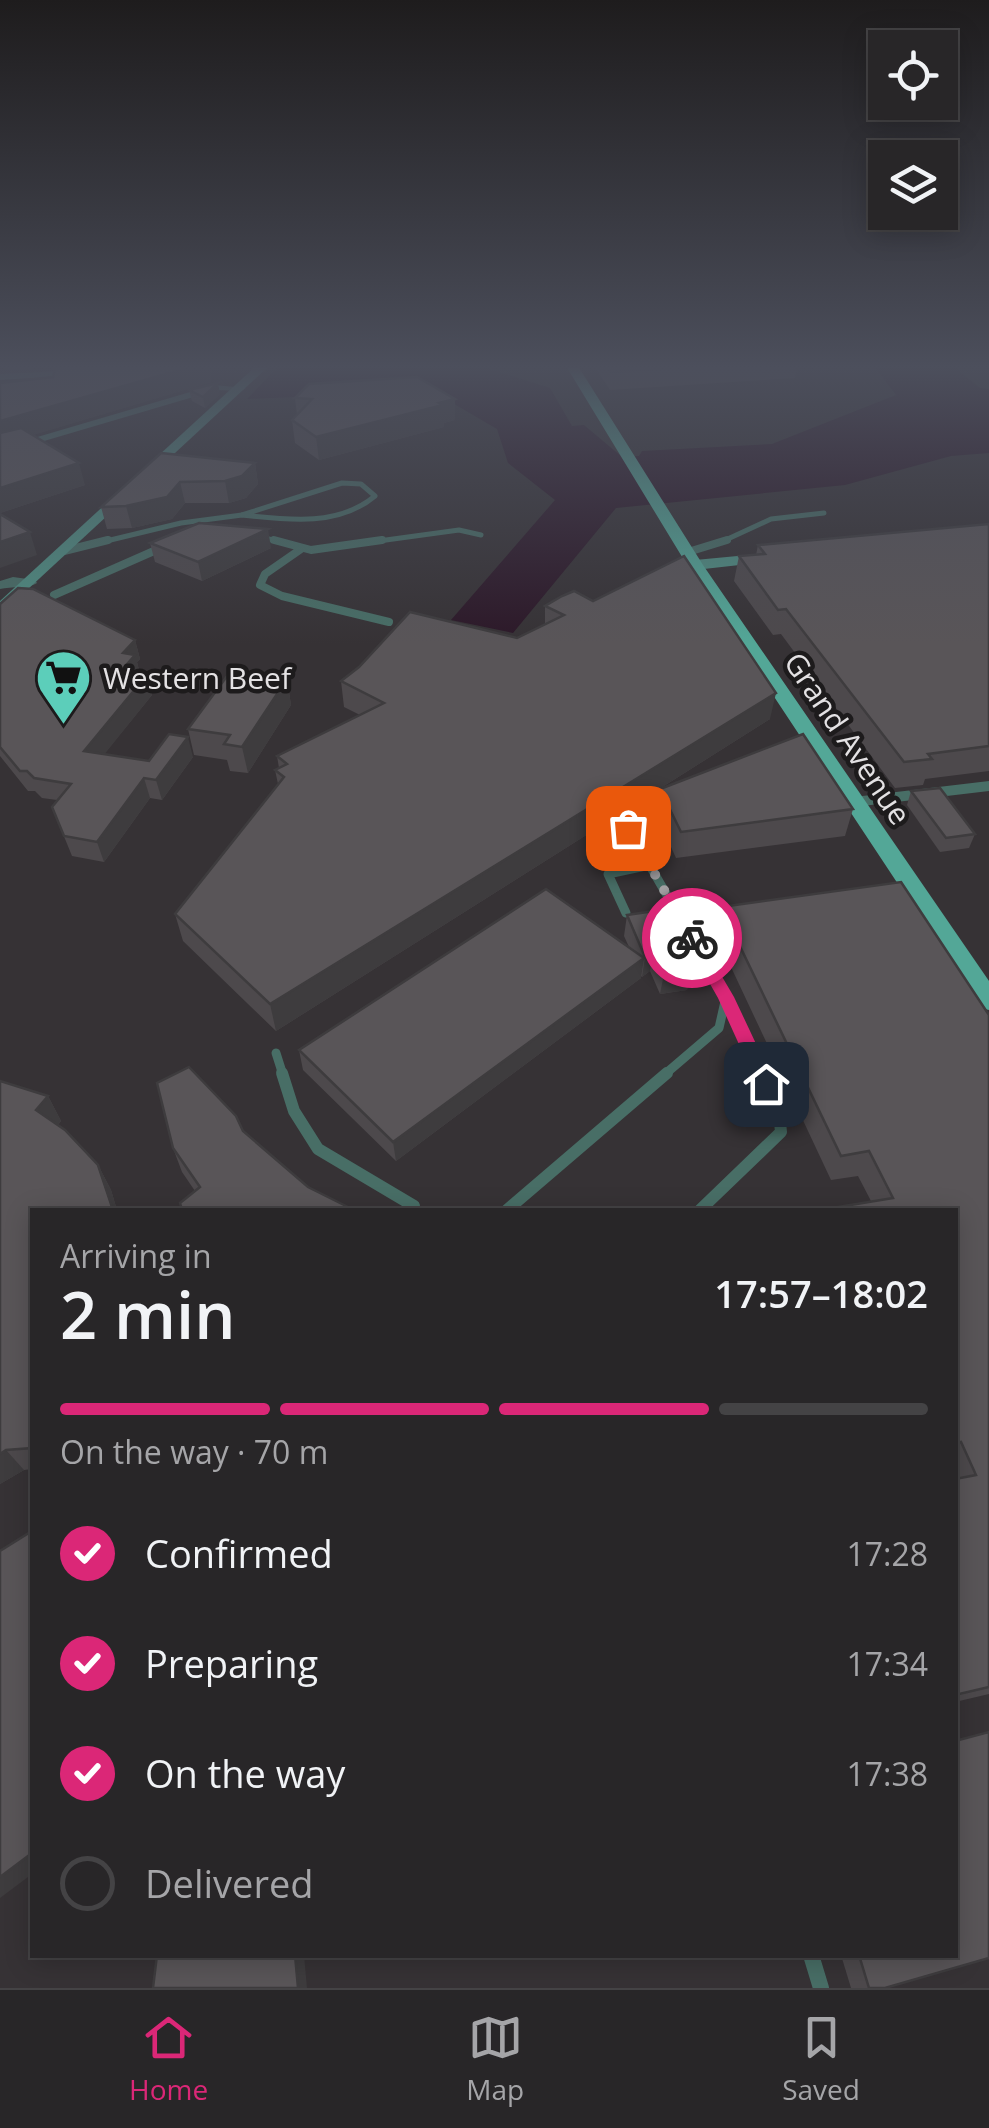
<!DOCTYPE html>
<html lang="en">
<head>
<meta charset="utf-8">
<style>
	:root { --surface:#282628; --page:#302e30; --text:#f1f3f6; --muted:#a5a5a8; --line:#444345; --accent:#db2777 }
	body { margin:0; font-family:"Open Sans",sans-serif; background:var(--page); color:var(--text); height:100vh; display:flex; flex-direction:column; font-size:38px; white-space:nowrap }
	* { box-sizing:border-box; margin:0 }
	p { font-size:32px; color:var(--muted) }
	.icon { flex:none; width:55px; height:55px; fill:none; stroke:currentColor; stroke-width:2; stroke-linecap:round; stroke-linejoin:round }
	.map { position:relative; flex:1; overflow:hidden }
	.panel { position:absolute; left:30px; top:1208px; width:928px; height:750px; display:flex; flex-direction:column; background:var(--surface); border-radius:0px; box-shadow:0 5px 25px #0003,0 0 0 2px var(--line) }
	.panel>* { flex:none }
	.tools { position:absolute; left:868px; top:30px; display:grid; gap:20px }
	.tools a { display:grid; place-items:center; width:90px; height:90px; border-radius:0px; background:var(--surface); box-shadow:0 5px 25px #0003,0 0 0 2px var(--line); font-size:50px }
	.pin { position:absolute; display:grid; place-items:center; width:85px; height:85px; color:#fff; margin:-42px; border-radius:20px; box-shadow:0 5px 15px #0006 }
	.courier { position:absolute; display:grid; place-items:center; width:100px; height:100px; margin:-50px; border:8px solid #db2777; border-radius:50%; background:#fff; color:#222; box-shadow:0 2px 12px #0007 }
	.head em { font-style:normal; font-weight:600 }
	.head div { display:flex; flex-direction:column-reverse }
	.head { display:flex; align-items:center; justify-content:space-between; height:170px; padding:0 30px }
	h1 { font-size:65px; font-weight:600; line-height:75px }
	.bar { display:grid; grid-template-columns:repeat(4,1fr); gap:15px 10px; align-content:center; height:120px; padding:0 30px }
	.bar i { height:12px; border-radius:8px; background:var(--line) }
	.bar .current { background:var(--accent) }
	.bar p { grid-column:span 4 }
	ol { padding:0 30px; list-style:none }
	li { display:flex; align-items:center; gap:30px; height:110px }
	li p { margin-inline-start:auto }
	li .icon { padding:10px; border-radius:50%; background:var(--accent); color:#fff; stroke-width:4 }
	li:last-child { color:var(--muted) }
	li i { width:55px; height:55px; border:5px solid var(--line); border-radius:50% }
	.tab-bar { display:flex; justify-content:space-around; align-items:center; height:140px; border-top:2px solid var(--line); background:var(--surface); font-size:28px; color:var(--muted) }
	.tab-bar a { display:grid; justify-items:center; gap:5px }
	.tab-bar .current { color:var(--accent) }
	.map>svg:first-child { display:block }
	.water { fill:#2c1828 }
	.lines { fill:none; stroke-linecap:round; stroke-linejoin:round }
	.service-far4 { stroke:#486e66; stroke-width:5 }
	.service-far3 { stroke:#486e66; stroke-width:8 }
	.service-far2 { stroke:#486e66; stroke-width:9 }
	.service-far1 { stroke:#486e66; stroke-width:12 }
	.service { stroke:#486e66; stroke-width:16 }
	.minor { fill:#486e66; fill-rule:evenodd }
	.secondary { fill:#4f8e82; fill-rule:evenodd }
	.primary { fill:#53a797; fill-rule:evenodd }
	.wall { fill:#4d494c }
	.shaded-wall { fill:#3e3c3e }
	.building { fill:#595558; stroke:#3e3c3e; stroke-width:2.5 }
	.route { fill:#db2777 }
	.done { stroke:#a7a4a7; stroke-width:10; stroke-dasharray:0 18 }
	.labels { text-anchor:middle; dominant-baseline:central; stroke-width:9; stroke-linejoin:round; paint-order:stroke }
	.far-poi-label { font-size:30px; fill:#e4e2e4; stroke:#1d1b1c; text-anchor:start }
	.far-street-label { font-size:30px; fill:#e4e2e4; stroke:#1d1b1c }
</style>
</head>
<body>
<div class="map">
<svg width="989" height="1988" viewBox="0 0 989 1988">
	<rect width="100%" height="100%" fill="#363235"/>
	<path class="water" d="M333,366H480L550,388L572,426L584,425L622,457L639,456L642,451L772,444L896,395L874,366H953L980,388L989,389V453L951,456L845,485L616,508L513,633L451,620L555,500L508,463L497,429L432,391L247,399L276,369Z"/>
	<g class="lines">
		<g class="service-far4">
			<path d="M342,483L361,484L375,496C338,527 287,520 242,515Z"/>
			<path d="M257,536L284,543"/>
			<path d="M98,543L181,523L242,515"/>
			<path d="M364,543L459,530L481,535"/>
			<path d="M719,543L771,519L824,513"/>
		</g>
		<g class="service-far3">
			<path d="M274,540L311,550L382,540"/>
			<path d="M301,549L265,574L260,585L282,596L389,622"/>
			<path d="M64,551L108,540"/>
			<path d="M688,552L727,540"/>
			<path d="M54,595L163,547"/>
		</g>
		<g class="service-far2">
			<path d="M628,828L726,997L719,1028L664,1075"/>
			<path d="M626,913L608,874L650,865"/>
			<path d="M726,998L762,1075"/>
			<path d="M276,1053L283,1075"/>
		</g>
		<g class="service-far1">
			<path d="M282,1073L294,1111L318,1149L414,1206"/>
			<path d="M507,1210L667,1073"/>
			<path d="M700,1210L781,1132L779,1112L761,1073"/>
		</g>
		<path class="service" d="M811,1955L821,1988"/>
		<g class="minor">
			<path d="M81,370L78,375L0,380V374Z"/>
			<path d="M214,385L246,388L241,391L217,390L0,454V448Z"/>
			<path d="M13,577L35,580L37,583C29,589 11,586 0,589V581Z"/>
			<path d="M989,781V791L854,807L846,802L854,797Z"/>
		</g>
		<g class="secondary">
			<path d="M256,366H269L0,615V601Z"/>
			<path d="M770,553L778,558L776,561L695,570L687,565L695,560Z"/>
		</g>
		<path class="primary" d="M566,366H578L703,565L989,981V1010L980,1008L687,565Z"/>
	</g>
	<g class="wall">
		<path d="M6,366H211V382L32,435L85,485L0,513L56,367L7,370Z"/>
		<path d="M594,366H797L795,378L610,390Z"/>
		<path d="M189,390L220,394L205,408L192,401Z"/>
		<path d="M295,398L455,399V420L444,423V427L319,460L295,443L292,420L297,415Z"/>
		<path d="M161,453L255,463L258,484L246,498L229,503H185L172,519L132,528L107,529L101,507Z"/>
		<path d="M989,524V771L925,779L923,785L895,788L781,634L773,635L734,581L739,556L756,555L758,545Z"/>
		<path d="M150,543L271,548L202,581L155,562Z"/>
		<path d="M562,596L770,719L276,1031L183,941L175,914L278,784L275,770L279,768L277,756L360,715L344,707L341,681L517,638L545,624V606Z"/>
		<path d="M0,604L135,640L140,659L137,662L140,674L139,675L146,676L152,695L104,754L149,761L193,757L162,800L150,798L104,862L72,856L52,807L57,800L42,798L35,791H28L0,756Z"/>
		<path d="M287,679L291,705L248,773L230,771L227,760L194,755L188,729Z"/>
		<path d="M660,789L853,809L845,836L676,858L657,816Z"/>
		<path d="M911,791L975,834L969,848L940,852L907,805Z"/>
		<path d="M721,907L989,1015V1694L955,1702V1210L871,1201L858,1176L831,1180L715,933Z"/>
		<path d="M627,915L691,969L687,990L660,994L650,971L642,977L641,976V978L396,1161L303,1070L299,1050L629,947L624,936Z"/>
		<path d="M0,1081L48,1096L61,1121L58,1125L65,1130L98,1165L111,1190L117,1210H32V1469L24,1470L0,1484Z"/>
		<path d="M243,1131L308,1187L195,1191L182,1172L173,1148Z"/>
		<path d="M841,1955H955L885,1988H851Z"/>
	</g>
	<g class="shaded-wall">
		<path d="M194,366H211V382L0,445V421Z"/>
		<path d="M218,383L220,394L205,408L203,397Z"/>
		<path d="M455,399V420L444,423V427L319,460L316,437Z"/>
		<path d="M79,463L85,485L0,513V488Z"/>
		<path d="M255,463L258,484L246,498L229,503L225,481Z"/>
		<path d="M180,482L185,503L172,519L132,528L126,506Z"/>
		<path d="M268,529L271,548L202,581L198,562Z"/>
		<path d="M30,532L37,555L0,568V542Z"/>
		<path d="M135,640L140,659L137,662L140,674L125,692L120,672L123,653Z"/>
		<path d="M146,676L152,695L91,771L84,751Z"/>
		<path d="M287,679L291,705L248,773L242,747Z"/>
		<path d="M776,693L770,719L276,1031L270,1004Z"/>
		<path d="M188,737L193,757L162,800L156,780Z"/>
		<path d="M144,778L150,798L104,862L97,842Z"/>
		<path d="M653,951L650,971L642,977L645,957Z"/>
		<path d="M644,958L641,978L396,1161L393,1142Z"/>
		<path d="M691,969L687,990L660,994L664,974Z"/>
		<path d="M48,1096L61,1121L50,1135L36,1110Z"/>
		<path d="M98,1165L111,1190L117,1210H113Z"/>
		<path d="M6,1450L24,1470L0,1484V1454Z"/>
		<path d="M32,1853V1874L0,1898V1877Z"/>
		<path d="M295,1955H304L307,1988H298Z"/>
	</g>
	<g class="building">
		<path d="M56,366H194L0,421V383L53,377Z"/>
		<path d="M607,366H710L611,372Z"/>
		<path d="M417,377L455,399L439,403L443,405L316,437L292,420L312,399L295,398L309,384Z"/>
		<path d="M218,383L203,397L189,390Z"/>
		<path d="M21,428L79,463L0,488V433Z"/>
		<path d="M161,453L255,463L242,476L225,481L180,482L167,497L126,506L101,507Z"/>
		<path d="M0,514L30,532L0,542Z"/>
		<path d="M199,523L268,529L198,562L150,543Z"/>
		<path d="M989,524V746L928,754L932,759L904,762L786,609L778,610L739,556L765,554L758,545Z"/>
		<path d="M684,556L776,693L270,1004L175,914L284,777L275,770L287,764L277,756L384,703L341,681L359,667L410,612L517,638L564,615L545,606L562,596L574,591L593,601Z"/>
		<path d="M18,588L33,589L135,640L123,653L135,655L120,672L146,676L84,751L149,761L169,734L188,737L156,780L144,778L97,842L64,836L52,807L71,784L34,778L27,771H20L0,747V604Z"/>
		<path d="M230,672L287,679L242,747L224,744L230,735L188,729Z"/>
		<path d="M803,734L853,809L681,832L660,789Z"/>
		<path d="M940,788L975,834L946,838L911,791Z"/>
		<path d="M901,882L989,1015V1687L955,1695V1479L976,1475L961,1442L955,1443V1210H820L893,1198L869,1151L841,1156L721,907Z"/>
		<path d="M546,889L644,958L393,1142L299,1050Z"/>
		<path d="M668,909L691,969L664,974L653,951L645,957L627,915Z"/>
		<path d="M189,1067L236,1116L243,1131L308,1187L354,1210H182L180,1203L200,1187L173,1148L157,1083Z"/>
		<path d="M0,1081L48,1096L36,1110L65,1130L98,1165L113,1210H32V1448L6,1450L0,1454Z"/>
		<path d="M32,1531V1853L0,1877V1551Z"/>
		<path d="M989,1732V1958L885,1988H869L859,1955H955V1741Z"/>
		<path d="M157,1955H295L298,1988H153Z"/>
	</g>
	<linearGradient id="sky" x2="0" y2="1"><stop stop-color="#1e1c1d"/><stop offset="0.57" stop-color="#4c4f5c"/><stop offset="1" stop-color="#4c4f5c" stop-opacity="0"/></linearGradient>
	<rect width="989" height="644" fill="url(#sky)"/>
	<path class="route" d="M692,932L697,934L734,997L775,1084L772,1088L766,1090L757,1084L718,998L684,938Z"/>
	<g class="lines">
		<path class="done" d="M628,828L692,938"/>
	</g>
	<defs>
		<symbol id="supermarket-pin" viewBox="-11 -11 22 30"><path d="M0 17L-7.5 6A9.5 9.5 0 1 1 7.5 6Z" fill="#5cceba" stroke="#1d1b1c"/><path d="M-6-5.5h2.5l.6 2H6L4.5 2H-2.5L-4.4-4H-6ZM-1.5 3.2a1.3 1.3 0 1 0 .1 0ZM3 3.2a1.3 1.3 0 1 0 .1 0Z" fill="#111"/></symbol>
	</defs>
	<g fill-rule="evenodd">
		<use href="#supermarket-pin" x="32" y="646" width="63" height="86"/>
	</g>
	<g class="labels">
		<g class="far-poi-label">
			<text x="103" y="677">Western Beef</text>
		</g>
		<g class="far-street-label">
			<text transform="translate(848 738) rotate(56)">Grand Avenue</text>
		</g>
	</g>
</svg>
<div class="tools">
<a><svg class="icon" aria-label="locate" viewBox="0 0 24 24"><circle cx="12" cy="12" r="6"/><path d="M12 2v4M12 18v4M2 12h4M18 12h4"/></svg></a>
<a><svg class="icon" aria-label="layers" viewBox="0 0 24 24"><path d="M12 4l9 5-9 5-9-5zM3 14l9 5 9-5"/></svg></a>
</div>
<div class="pin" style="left:628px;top:828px;background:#ea580c"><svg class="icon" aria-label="bag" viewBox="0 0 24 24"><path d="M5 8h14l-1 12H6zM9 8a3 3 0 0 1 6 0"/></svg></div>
<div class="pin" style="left:766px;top:1084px;background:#1f2937"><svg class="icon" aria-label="home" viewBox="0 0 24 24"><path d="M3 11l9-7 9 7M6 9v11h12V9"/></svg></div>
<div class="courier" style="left:692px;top:938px"><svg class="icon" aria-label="bike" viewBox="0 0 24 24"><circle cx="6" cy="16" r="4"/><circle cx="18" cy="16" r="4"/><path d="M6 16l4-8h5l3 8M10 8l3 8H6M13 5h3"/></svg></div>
<section class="panel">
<div class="head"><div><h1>2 min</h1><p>Arriving in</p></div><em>17:57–18:02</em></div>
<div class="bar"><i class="current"></i><i class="current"></i><i class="current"></i><i></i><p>On the way · 70 m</p></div>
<ol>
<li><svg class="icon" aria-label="check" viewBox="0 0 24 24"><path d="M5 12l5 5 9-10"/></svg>Confirmed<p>17:28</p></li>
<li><svg class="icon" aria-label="check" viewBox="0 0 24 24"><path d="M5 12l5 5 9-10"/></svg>Preparing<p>17:34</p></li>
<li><svg class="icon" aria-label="check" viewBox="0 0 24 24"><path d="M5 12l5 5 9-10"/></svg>On the way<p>17:38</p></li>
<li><i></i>Delivered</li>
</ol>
</section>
</div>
<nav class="tab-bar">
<a class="current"><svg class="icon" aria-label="home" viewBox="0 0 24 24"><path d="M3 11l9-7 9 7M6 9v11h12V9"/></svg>Home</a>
<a><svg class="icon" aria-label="map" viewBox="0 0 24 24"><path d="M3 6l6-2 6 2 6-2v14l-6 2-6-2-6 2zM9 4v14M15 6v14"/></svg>Map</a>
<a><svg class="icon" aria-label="saved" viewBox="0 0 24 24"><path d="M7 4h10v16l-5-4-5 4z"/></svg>Saved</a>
</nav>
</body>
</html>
